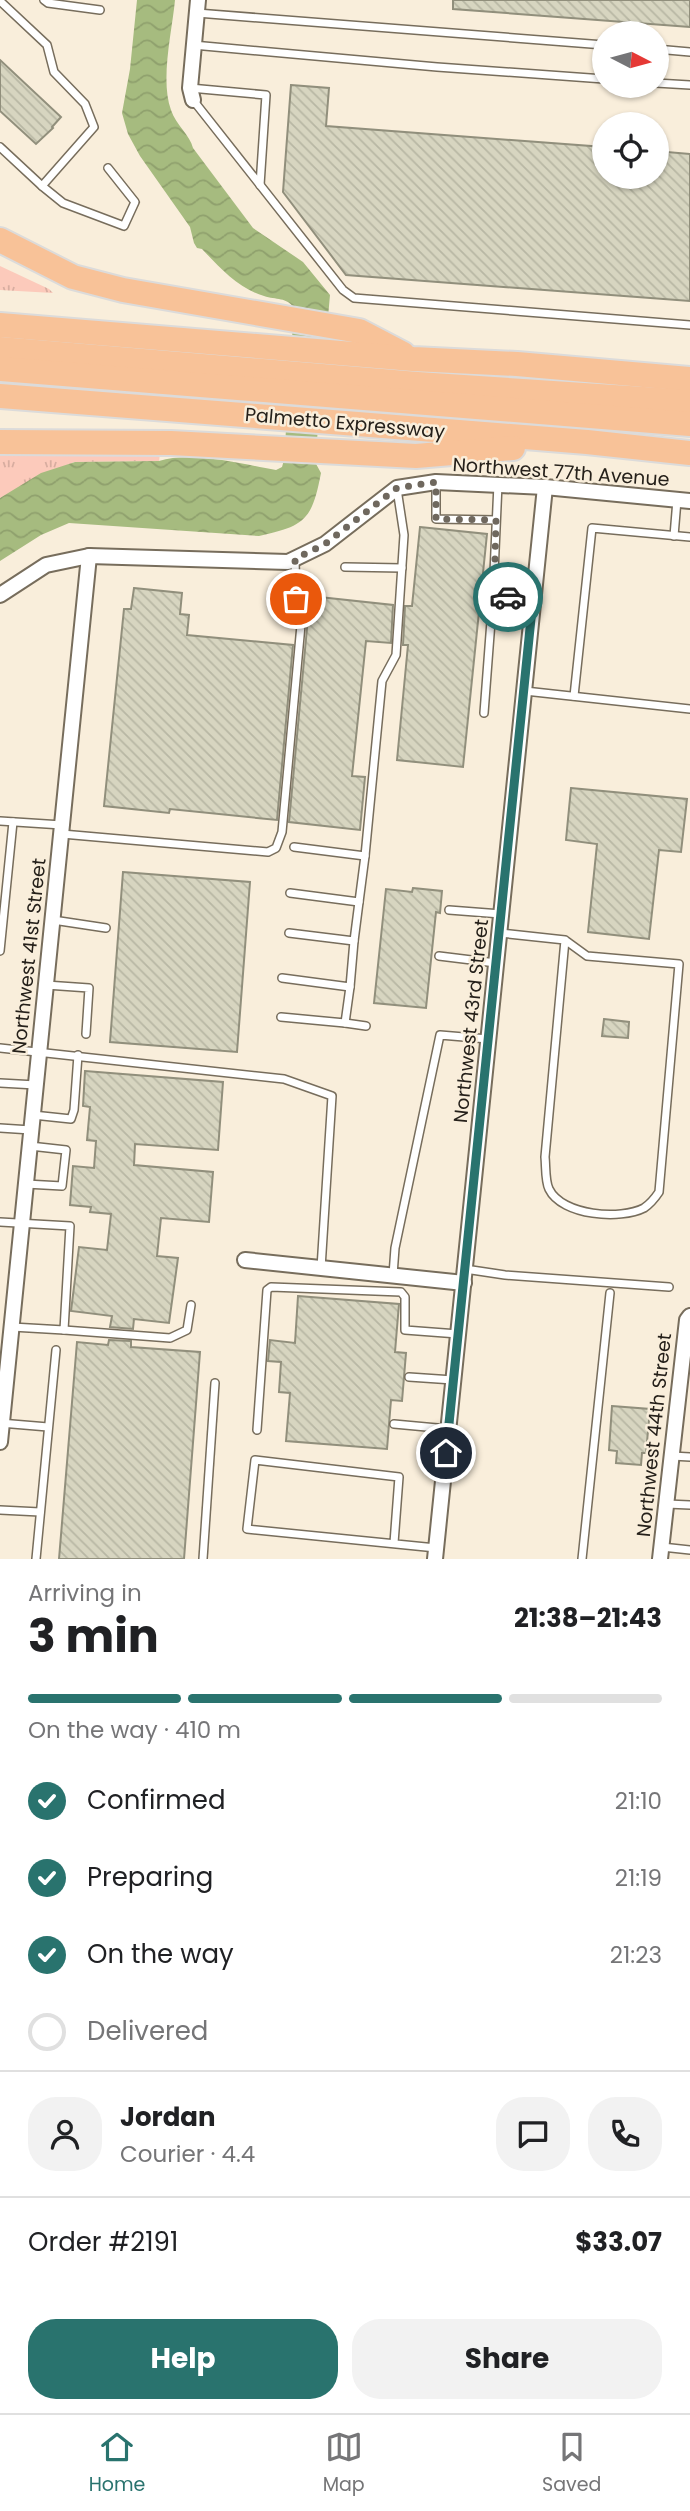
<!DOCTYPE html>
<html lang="en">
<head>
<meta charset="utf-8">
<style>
	:root { --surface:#fff; --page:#f2f2f2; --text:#202124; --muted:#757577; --line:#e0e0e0; --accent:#29736e }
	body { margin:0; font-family:Poppins,sans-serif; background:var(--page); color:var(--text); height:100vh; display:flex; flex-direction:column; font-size:26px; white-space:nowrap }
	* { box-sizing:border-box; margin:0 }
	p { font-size:23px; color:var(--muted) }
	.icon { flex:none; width:38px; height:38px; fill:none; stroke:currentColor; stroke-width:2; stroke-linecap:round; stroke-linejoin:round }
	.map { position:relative; height:1559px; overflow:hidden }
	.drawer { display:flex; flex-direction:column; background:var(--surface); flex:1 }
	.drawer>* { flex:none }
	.needle { width:46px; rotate:96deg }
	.tools { position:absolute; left:592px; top:21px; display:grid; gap:14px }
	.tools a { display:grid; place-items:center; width:77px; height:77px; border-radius:50%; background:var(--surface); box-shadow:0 2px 5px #0004; font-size:35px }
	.pin { position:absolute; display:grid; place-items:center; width:60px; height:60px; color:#fff; margin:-30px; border:4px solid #fff; border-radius:50%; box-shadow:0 2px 7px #0007 }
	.courier { position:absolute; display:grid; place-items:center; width:70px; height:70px; margin:-35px; border:5px solid #29736e; border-radius:50%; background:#fff; color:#222; box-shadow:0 2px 9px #0007 }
	.head em { font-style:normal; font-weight:700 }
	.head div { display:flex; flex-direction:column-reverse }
	.head { display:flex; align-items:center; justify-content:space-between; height:119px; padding:0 28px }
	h1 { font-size:46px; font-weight:700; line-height:52px }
	.bar { display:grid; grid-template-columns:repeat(4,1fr); gap:10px 7px; align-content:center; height:84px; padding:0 28px }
	.bar i { height:9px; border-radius:5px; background:var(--line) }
	.bar .active { background:var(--accent) }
	.bar p { grid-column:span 4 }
	.line { display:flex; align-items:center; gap:18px; padding:0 28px; border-top:2px solid var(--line) }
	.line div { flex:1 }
	.round { display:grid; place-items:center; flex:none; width:74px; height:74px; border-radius:28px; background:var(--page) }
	ol { padding:0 28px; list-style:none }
	li { display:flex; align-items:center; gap:21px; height:77px }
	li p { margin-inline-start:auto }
	li .icon { padding:7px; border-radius:50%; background:var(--accent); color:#fff; stroke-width:4 }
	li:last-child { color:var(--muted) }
	li i { width:38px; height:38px; border:4px solid var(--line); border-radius:50% }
	.cta { display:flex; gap:14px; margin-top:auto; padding:14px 28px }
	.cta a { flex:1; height:80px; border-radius:28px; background:var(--accent); color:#fff; font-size:28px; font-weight:700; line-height:80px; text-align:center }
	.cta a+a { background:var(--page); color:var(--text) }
	.menu { display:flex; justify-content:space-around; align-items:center; height:98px; border-top:2px solid var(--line); background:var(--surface); font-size:19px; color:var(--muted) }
	.menu a { display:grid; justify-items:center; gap:4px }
	.menu .active { color:var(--accent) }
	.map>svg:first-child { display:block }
	.grass { fill:url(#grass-tufts) }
	.water { fill:url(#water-waves) }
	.building { fill:url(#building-back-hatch); stroke:#918f7c; stroke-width:2 }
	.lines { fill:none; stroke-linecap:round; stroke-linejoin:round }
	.service-casing { stroke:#776d5c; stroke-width:10 }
	.minor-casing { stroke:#776d5c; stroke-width:18 }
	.motorway-casing { stroke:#dcdbda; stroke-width:28 }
	.service { stroke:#fff; stroke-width:7 }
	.minor { stroke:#fff; stroke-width:14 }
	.motorway { stroke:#f8c298; stroke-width:24 }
	.done { stroke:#6f685e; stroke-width:7; stroke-dasharray:0 12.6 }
	.route { stroke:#29736e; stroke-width:9 }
	.labels { text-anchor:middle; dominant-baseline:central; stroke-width:5; stroke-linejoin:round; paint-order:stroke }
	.street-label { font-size:19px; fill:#25201a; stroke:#f9eedb }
</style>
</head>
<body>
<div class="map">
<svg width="690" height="1559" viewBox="0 0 690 1559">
	<defs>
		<pattern id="grass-tufts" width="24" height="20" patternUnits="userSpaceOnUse" patternTransform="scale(1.75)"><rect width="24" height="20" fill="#fccabb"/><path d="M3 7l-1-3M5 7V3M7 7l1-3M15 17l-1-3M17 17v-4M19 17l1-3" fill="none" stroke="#d8ada0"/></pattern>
		<pattern id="water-waves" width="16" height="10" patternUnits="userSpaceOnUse" patternTransform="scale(1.75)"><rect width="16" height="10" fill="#a6bb7f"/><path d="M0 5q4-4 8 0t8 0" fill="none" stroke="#8fa06d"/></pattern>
		<pattern id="building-back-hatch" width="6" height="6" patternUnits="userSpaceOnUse" patternTransform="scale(1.75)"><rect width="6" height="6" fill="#d7d5c0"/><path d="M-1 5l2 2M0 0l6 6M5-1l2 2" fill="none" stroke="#b8b7a4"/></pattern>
	</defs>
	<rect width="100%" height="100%" fill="#f9eedb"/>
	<g class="grass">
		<path d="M0,266L49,289L53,293L0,290Z"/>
		<path d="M0,452L160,454L159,461L74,462L0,498Z"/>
	</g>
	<path class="water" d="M137,0H175C172,32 160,80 171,110C176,125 190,135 193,148L253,228L303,262L330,295L315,462L321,473C312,520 305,526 259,536L69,523L41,535L0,561V498L41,473L75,462L159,461C192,451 242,464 276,470L282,467L284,460L294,308C287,297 276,300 264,296C239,289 219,267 202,249L197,248L194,243L190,227L140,156L128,134L122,113L130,69Z"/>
	<g class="building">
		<path d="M453,0H690V27L453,9Z"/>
		<path d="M0,60L61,117L52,127L53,128L36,144L0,111Z"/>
		<path d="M291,85L329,88L326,126L604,147V177H656V151L690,154V301L346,275L283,192Z"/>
		<path d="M420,527L487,534L463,767L397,760L408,645H403L405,606H412Z"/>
		<path d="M134,588L182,593L180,614L189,615L187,635L293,645L277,820L170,809L169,813L104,806L124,609H131Z"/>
		<path d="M310,596L393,605L391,643L366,641L352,776L365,777L360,830L289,822Z"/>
		<path d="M571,788L687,799L681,852L659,850L649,939L588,932L597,844L566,840Z"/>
		<path d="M123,872L250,882L237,1052L110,1042Z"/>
		<path d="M413,888L442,891L440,913L436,912L426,1008L374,1003L386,889L412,892Z"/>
		<path d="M604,1019L629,1022L628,1038L602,1036Z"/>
		<path d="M85,1071L223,1082L218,1150L135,1144L134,1165L213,1172L209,1222L161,1218L157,1256L178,1258L169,1323L134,1319L133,1329L110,1327L112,1316L71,1311L79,1247L107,1250L111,1214L90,1212L91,1207L70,1205L73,1166L94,1168L96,1141L87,1140L90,1107L83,1106Z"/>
		<path d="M298,1296L399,1304L395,1352L406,1353L402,1401L391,1400L387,1449L286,1441L290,1393L279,1392L281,1362L268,1361L270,1340L295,1343Z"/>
		<path d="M109,1340L131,1341V1347L200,1352L184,1559H59L77,1342L108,1345Z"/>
		<path d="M612,1406L650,1409L646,1453H642L641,1465L616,1463L617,1451L609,1450Z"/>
	</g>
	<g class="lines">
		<defs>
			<g id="service">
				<path d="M44,0L48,3L100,10"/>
				<path d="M0,1L47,45L54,72L85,104L94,127L42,186L0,147"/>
				<path d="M197,13L604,45"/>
				<path d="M193,45L437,67L604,79"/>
				<path d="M656,49L690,52"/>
				<path d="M656,83L690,85"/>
				<path d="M190,88L266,95L260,185"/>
				<path d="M193,100L343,290L354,298L690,325"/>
				<path d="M42,186L63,203L124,226L135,202L108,168"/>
				<path d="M436,482V519L496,520"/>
				<path d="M674,536L677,500"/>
				<path d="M345,567L402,568"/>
				<path d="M493,595L498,484"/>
				<path d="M525,691L690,709"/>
				<path d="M574,696L592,528L690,537"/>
				<path d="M484,713L493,595L533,599"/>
				<path d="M0,821L62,825"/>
				<path d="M62,834L268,852L276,848L282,832L301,625L296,599L295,560"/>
				<path d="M294,847L365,856L382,681L396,655L404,535L397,489"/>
				<path d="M290,893L359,902L365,856"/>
				<path d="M449,910L501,914"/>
				<path d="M53,920L106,928"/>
				<path d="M289,933L354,941L359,902"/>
				<path d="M500,933L565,940L587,956L679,964L659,1192C655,1198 650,1204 644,1208C621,1220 562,1216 549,1189C545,1181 546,1166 545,1157L565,940"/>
				<path d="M0,951L13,822"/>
				<path d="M439,956L496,963"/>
				<path d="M282,978L350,987L354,941"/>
				<path d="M46,985L89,988L86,1034"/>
				<path d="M281,1017L345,1023L350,987"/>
				<path d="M345,1023L366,1026"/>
				<path d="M0,1048L284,1079L332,1096L321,1268"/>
				<path d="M0,1083L36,1085"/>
				<path d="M33,1115L71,1119L74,1110L78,1055"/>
				<path d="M0,1128L31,1130"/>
				<path d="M26,1184L62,1186L66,1150L30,1146"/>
				<path d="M0,1222L70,1226L64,1330L12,1327"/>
				<path d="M465,1269L505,1275L669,1287"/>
				<path d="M393,1275L395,1248L440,1035L488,1039"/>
				<path d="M64,1330L170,1338L187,1330L191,1305"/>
				<path d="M409,1377L453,1380"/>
				<path d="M0,1423L48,1427"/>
				<path d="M394,1424L448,1429"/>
				<path d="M257,1430L267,1290L271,1287L401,1292L405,1297V1330L458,1334"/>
				<path d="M672,1456L690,1457"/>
				<path d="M667,1504L690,1505"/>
				<path d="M0,1510L40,1512"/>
				<path d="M394,1543L399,1477L255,1460L247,1529L436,1548"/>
				<path d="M662,1547L690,1550"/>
				<path d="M36,1559L56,1350"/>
				<path d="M203,1559L215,1383"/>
				<path d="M582,1559L610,1293"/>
			</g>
			<g id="minor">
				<path d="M193,100L190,88L198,0"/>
				<path d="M0,595L46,565L89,556L288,562L325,544L397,488L436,482L545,487L690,501"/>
				<path d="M245,1260L464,1283"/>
				<path d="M0,1442L89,556"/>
				<path d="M435,1559L545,487"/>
				<path d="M660,1559L687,1320L690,1316"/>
			</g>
			<g id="motorway">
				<path d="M0,240L73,277L123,290L359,331L403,354"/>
				<path d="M0,325L413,359L517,364L690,379"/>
				<path d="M0,349L417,384L690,402"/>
				<path d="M0,369L690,424"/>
				<path d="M0,396L587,442L690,453"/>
				<path d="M0,442L171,443L416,456L513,448"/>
			</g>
		</defs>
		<use href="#service" class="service-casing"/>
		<use href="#minor" class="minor-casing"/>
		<use href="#motorway" class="motorway-casing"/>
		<use href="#service" class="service"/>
		<use href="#minor" class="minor"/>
		<use href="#motorway" class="motorway"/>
	</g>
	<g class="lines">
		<path class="done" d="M296,599L295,559L325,544L397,488L436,482V519L496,520L494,596L508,597"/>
		<path class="route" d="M446,1453L533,599L508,597"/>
	</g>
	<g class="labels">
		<g class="street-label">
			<text transform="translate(345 423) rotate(5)">Palmetto Expressway</text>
			<text transform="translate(561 472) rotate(4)">Northwest 77th Avenue</text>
			<text transform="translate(29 956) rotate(-84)">Northwest 41st Street</text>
			<text transform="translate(471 1021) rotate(-84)">Northwest 43rd Street</text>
			<text transform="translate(654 1435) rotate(-84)">Northwest 44th Street</text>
		</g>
	</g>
</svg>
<div class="tools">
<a><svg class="needle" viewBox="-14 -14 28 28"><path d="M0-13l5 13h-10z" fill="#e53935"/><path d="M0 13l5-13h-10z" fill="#757577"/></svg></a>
<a><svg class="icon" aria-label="locate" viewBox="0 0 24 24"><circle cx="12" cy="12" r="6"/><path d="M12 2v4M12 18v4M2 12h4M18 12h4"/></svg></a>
</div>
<div class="pin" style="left:296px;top:599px;background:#ea580c"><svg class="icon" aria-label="bag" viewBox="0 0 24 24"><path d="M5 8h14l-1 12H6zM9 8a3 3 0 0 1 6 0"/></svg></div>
<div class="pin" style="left:446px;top:1453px;background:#1f2937"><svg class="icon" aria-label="home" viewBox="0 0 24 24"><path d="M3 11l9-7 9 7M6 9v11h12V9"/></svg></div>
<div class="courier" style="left:508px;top:597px"><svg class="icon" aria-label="car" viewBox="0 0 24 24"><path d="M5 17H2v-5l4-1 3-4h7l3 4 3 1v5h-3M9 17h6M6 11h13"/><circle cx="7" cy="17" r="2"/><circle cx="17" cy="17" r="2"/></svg></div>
</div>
<section class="drawer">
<div class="head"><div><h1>3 min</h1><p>Arriving in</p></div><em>21:38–21:43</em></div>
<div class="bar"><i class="active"></i><i class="active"></i><i class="active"></i><i></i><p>On the way · 410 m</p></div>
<ol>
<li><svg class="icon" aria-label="check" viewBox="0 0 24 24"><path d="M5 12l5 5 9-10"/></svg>Confirmed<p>21:10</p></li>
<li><svg class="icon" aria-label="check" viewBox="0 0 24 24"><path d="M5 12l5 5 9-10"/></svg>Preparing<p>21:19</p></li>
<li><svg class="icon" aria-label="check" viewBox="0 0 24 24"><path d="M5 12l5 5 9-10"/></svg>On the way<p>21:23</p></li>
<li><i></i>Delivered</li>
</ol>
<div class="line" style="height:126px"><a class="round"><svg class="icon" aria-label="person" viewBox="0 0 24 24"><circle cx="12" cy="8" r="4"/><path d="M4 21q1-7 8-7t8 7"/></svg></a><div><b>Jordan</b><p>Courier · 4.4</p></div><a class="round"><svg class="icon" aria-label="chat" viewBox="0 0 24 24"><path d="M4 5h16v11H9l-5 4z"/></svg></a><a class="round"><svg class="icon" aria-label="phone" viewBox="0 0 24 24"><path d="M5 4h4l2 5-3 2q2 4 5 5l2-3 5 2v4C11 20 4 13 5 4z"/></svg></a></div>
<div class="line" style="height:91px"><div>Order #2191</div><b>$33.07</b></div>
<div class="cta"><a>Help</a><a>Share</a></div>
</section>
<nav class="menu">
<a class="active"><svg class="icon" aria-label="home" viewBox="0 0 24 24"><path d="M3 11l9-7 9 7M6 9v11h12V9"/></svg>Home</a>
<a><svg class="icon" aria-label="map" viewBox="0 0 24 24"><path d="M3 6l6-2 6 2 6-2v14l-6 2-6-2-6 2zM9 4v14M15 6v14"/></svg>Map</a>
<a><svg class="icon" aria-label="saved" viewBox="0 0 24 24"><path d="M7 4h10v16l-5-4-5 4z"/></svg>Saved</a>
</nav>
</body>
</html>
